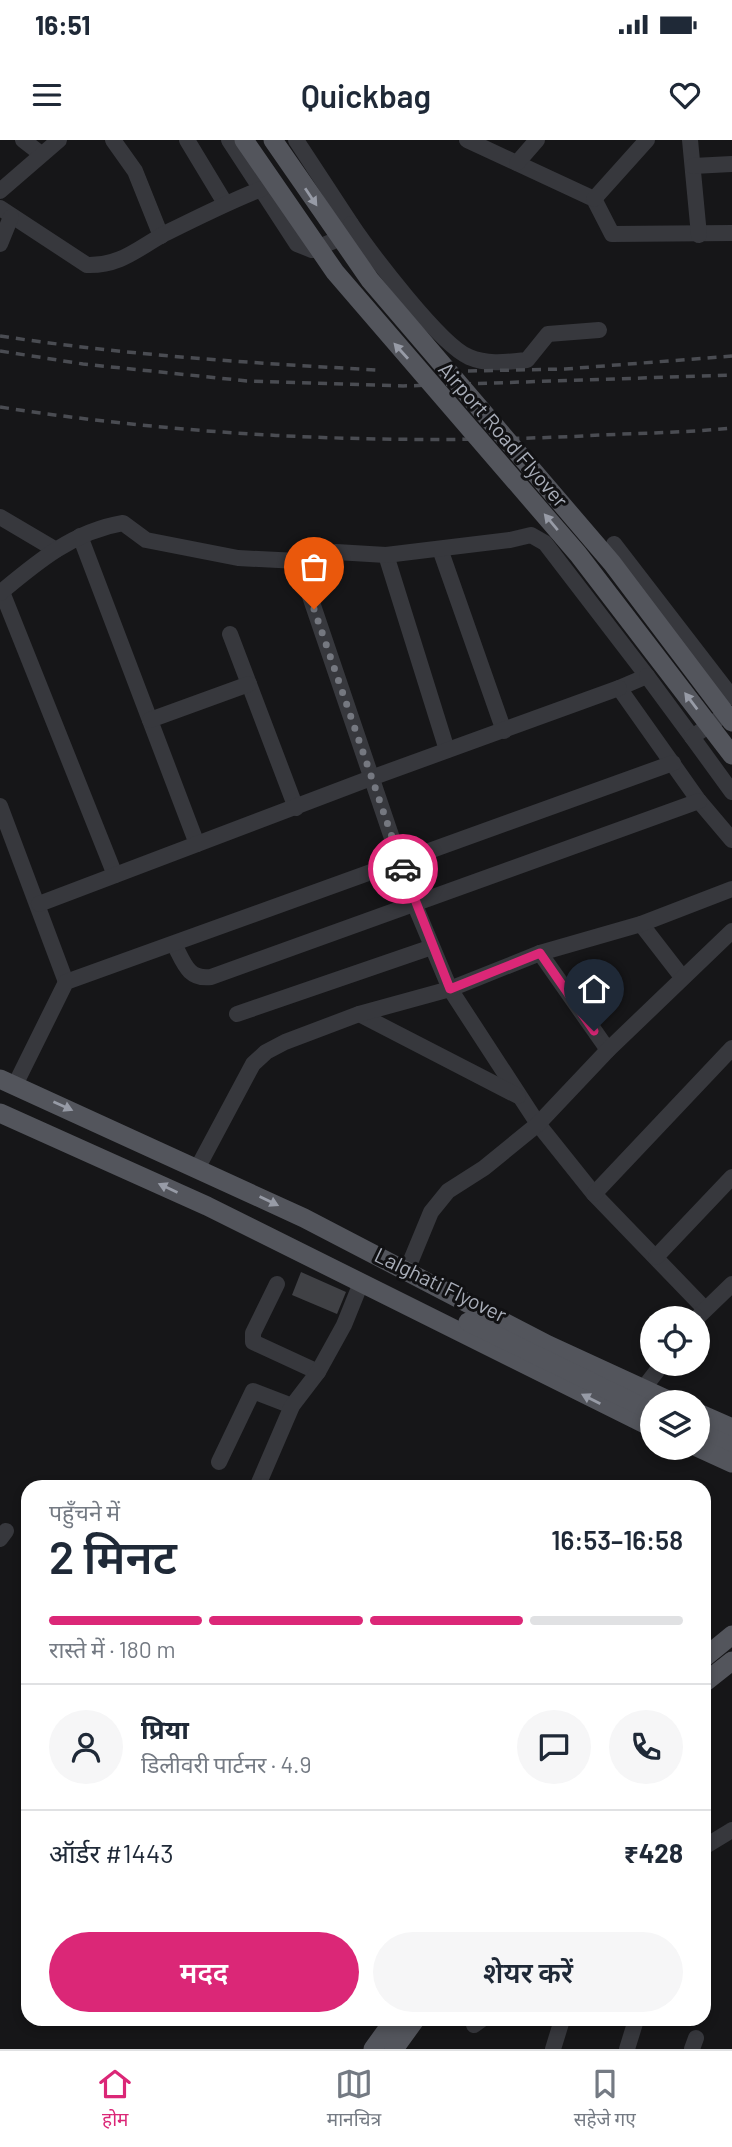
<!DOCTYPE html>
<html lang="hi">
<head>
<meta charset="utf-8">
<style>
	:root { --surface:#fff; --page:#f6f6f7; --text:#1f2937; --muted:#747a83; --line:#e0e1e3; --accent:#db2777 }
	body { margin:0; font-family:Barlow,"Noto Sans Devanagari",sans-serif; background:var(--page); color:var(--text); height:100vh; display:flex; flex-direction:column; font-size:26px; white-space:nowrap }
	* { box-sizing:border-box; margin:0 }
	p { font-size:23px; color:var(--muted) }
	.icon { flex:none; width:38px; height:38px; fill:none; stroke:currentColor; stroke-width:2; stroke-linecap:round; stroke-linejoin:round }
	.map { position:relative; flex:1; overflow:hidden }
	.side { position:absolute; left:21px; top:1340px; width:690px; height:546px; display:flex; flex-direction:column; background:var(--surface); border-radius:21px; box-shadow:0 4px 10px #0003 }
	.side>* { flex:none }
	.fabs { position:absolute; left:640px; top:1166px; display:grid; gap:14px }
	.fabs a { display:grid; place-items:center; width:70px; height:70px; border-radius:50%; background:var(--surface); box-shadow:0 4px 10px #0003; font-size:35px }
	.pin { position:absolute; display:grid; place-items:center; width:60px; height:60px; color:#fff; margin:-72px -30px; border-radius:50% 50% 50% 0; rotate:-45deg; box-shadow:0 0 7px #0007 }
	.pin .icon { rotate:45deg }
	.courier { position:absolute; display:grid; place-items:center; width:70px; height:70px; margin:-35px; border:5px solid #db2777; border-radius:50%; background:#fff; color:#222; box-shadow:0 2px 9px #0007 }
	.summary em { font-style:normal; font-weight:600 }
	.summary div { display:flex; flex-direction:column-reverse }
	.summary { display:flex; align-items:center; justify-content:space-between; height:119px; padding:0 28px }
	h1 { font-size:46px; font-weight:600; line-height:52px }
	.bar { display:grid; grid-template-columns:repeat(4,1fr); gap:10px 7px; align-content:center; height:84px; padding:0 28px }
	.bar i { height:9px; border-radius:5px; background:var(--line) }
	.bar .active { background:var(--accent) }
	.bar p { grid-column:span 4 }
	.line { display:flex; align-items:center; gap:18px; padding:0 28px; border-top:2px solid var(--line) }
	.line div { flex:1 }
	.round { display:grid; place-items:center; flex:none; width:74px; height:74px; border-radius:37px; background:var(--page) }
	.button { display:flex; gap:14px; margin-top:auto; padding:14px 28px }
	.button a { flex:1; height:80px; border-radius:42px; background:var(--accent); color:#fff; font-size:28px; font-weight:600; line-height:80px; text-align:center }
	.button a+a { background:var(--page); color:var(--text) }
	.status { display:flex; justify-content:space-between; align-items:center; height:49px; padding:0 35px; background:var(--surface); direction:ltr }
	.status svg { height:19px; fill:currentColor }
	header { display:flex; justify-content:space-between; align-items:center; height:91px; padding:0 28px; background:var(--surface); font-size:32px; font-weight:600 }
	.menu { display:flex; justify-content:space-around; align-items:center; height:98px; border-top:2px solid var(--line); background:var(--surface); font-size:19px; color:var(--muted) }
	.menu a { display:grid; justify-items:center; gap:4px }
	.menu .active { color:var(--accent) }
	.map>svg:first-child { display:block }
	.building { fill:#404145 }
	.lines { fill:none; stroke-linecap:round; stroke-linejoin:round }
	.minor { stroke:#37383d; stroke-width:16 }
	.major { stroke:#53555c; stroke-width:19 }
	.rail { stroke:#4a4c52; stroke-width:3.5; stroke-dasharray:9 7; stroke-linecap:butt }
	.major-bridge { stroke:#53555c; stroke-width:19 }
	.oneway { fill:#979ba6 }
	.done { stroke:#757880; stroke-width:7; stroke-dasharray:0 12.6 }
	.route { stroke:#db2777; stroke-width:9 }
	.labels { text-anchor:middle; dominant-baseline:central; stroke-width:6; stroke-linejoin:round; paint-order:stroke }
	.street-label { font-size:21px; fill:#a8adb8; stroke:#111113 }
</style>
</head>
<body>
<div class="status"><b>16:51</b><svg viewBox="0 0 49 12"><path d="M0 12V9h3v3zM5 12V6h3v6zM10 12V3h3v9zM15 12V0h3v12zM26 1h20v11H26zM47 4h2v5h-2z"/></svg></div>
<header><svg class="icon" aria-label="menu" viewBox="0 0 24 24"><path d="M4 6h16M4 12h16M4 18h16"/></svg>Quickbag<svg class="icon" aria-label="heart" viewBox="0 0 24 24"><path d="M12 20l-8-8c-3-5 5-10 8-4 3-6 11-1 8 4z"/></svg></header>
<div class="map">
<svg width="732" height="1909" viewBox="0 0 732 1909">
	<rect width="100%" height="100%" fill="#161618"/>
	<path class="building" d="M301,1132L346,1152L337,1174L292,1155Z"/>
	<g class="lines">
		<g class="minor">
			<path d="M23,0L41,14"/>
			<path d="M113,0L135,31L161,96"/>
			<path d="M187,0L225,63"/>
			<path d="M229,0L297,104L312,110L348,95L351,84L296,0"/>
			<path d="M467,0L594,59L612,94L732,93"/>
			<path d="M690,0L699,95"/>
			<path d="M517,23L537,0"/>
			<path d="M693,26L732,24"/>
			<path d="M0,51L59,0"/>
			<path d="M594,59L647,0"/>
			<path d="M0,68L87,125C121,126 138,108 166,93C198,77 228,62 261,49"/>
			<path d="M351,84C370,112 440,205 469,217C488,225 507,222 527,220L548,194L599,190"/>
			<path d="M0,104L11,77"/>
			<path d="M0,377L56,410"/>
			<path d="M80,396L197,704"/>
			<path d="M614,404L732,557"/>
			<path d="M440,409L504,591"/>
			<path d="M386,415L447,610"/>
			<path d="M298,421L414,763L450,849L538,984L594,1054L705,1169"/>
			<path d="M2,452L115,735"/>
			<path d="M0,453C37,422 74,391 123,383L146,400L238,418L298,421L336,412L386,415L510,400L531,395L545,403L647,536L619,548L699,661L732,700"/>
			<path d="M230,494L296,668"/>
			<path d="M647,536L692,597"/>
			<path d="M150,580L249,544"/>
			<path d="M717,580L692,597L732,652"/>
			<path d="M0,666L66,842"/>
			<path d="M39,764L371,638L619,548"/>
			<path d="M641,784L682,837"/>
			<path d="M174,804C184,823 188,840 211,837L699,661"/>
			<path d="M540,813L608,910"/>
			<path d="M237,874L432,807"/>
			<path d="M359,874L518,956"/>
			<path d="M15,945L66,842L673,623"/>
			<path d="M198,1027L253,924L266,912L285,902L359,874L450,849L540,813L641,784L732,749"/>
			<path d="M594,1054L732,908"/>
			<path d="M656,1117L732,1037"/>
			<path d="M407,1130L431,1072L448,1051L484,1028L538,984L608,910L732,791"/>
			<path d="M277,1144L253,1193V1202L318,1232"/>
			<path d="M699,1176L732,1144"/>
			<path d="M643,1249L663,1223"/>
			<path d="M219,1322L253,1251L292,1266"/>
			<path d="M258,1345L292,1266L318,1232L344,1185L361,1143"/>
			<path d="M0,1399L6,1391"/>
			<path d="M704,1707L732,1690"/>
			<path d="M474,1885L481,1880"/>
			<path d="M553,1909L562,1880"/>
			<path d="M627,1909L636,1880"/>
			<path d="M692,1909L696,1898"/>
		</g>
		<g class="major">
			<path d="M0,939L304,1078L548,1205L672,1262"/>
			<path d="M0,973L207,1066L653,1288"/>
			<path d="M468,1182L653,1272"/>
			<path d="M698,1273L732,1288"/>
			<path d="M698,1292L732,1307"/>
			<path d="M697,1307L732,1323"/>
			<path d="M704,1518L732,1495"/>
			<path d="M704,1543L732,1521"/>
			<path d="M373,1909L394,1880"/>
			<path d="M394,1909L415,1880"/>
		</g>
		<g class="rail">
			<path d="M0,196C125,215 250,223 377,230"/>
			<path d="M0,211L83,224L247,241L403,246L732,235"/>
			<path d="M468,231L565,229L732,216"/>
			<path d="M0,267C193,297 388,305 583,296C633,293 683,293 732,288"/>
		</g>
		<g class="major-bridge">
			<path d="M244,0L335,132L578,414L732,615"/>
			<path d="M273,0L370,140L612,423L732,582"/>
		</g>
	</g>
	<defs><path id="oneway-solid" d="M-6-.8H1V-3.2L6.5 0L1 3.2V.8H-6Z" transform="scale(1.75)"/></defs>
	<g class="oneway">
		<use href="#oneway-solid" transform="translate(311 57) rotate(56)"/>
		<use href="#oneway-solid" transform="translate(401 211) rotate(-132)"/>
		<use href="#oneway-solid" transform="translate(551 382) rotate(-130)"/>
		<use href="#oneway-solid" transform="translate(691 561) rotate(-127)"/>
		<use href="#oneway-solid" transform="translate(63 966) rotate(24)"/>
		<use href="#oneway-solid" transform="translate(168 1048) rotate(-155)"/>
		<use href="#oneway-solid" transform="translate(269 1061) rotate(26)"/>
		<use href="#oneway-solid" transform="translate(591 1259) rotate(-153)"/>
	</g>
	<g class="lines">
		<path class="done" d="M314,469L403,729"/>
		<path class="route" d="M403,729L450,849L540,813L594,891"/>
	</g>
	<g class="labels">
		<g class="street-label">
			<text transform="translate(504 294) rotate(49)">Airport Road Flyover</text>
			<text transform="translate(441 1144) rotate(26)">Lalghati Flyover</text>
		</g>
	</g>
</svg>
<div class="fabs">
<a><svg class="icon" aria-label="locate" viewBox="0 0 24 24"><circle cx="12" cy="12" r="6"/><path d="M12 2v4M12 18v4M2 12h4M18 12h4"/></svg></a>
<a><svg class="icon" aria-label="layers" viewBox="0 0 24 24"><path d="M12 4l9 5-9 5-9-5zM3 14l9 5 9-5"/></svg></a>
</div>
<div class="pin" style="left:314px;top:469px;background:#ea580c"><svg class="icon" aria-label="bag" viewBox="0 0 24 24"><path d="M5 8h14l-1 12H6zM9 8a3 3 0 0 1 6 0"/></svg></div>
<div class="pin" style="left:594px;top:891px;background:#1f2937"><svg class="icon" aria-label="home" viewBox="0 0 24 24"><path d="M3 11l9-7 9 7M6 9v11h12V9"/></svg></div>
<div class="courier" style="left:403px;top:729px"><svg class="icon" aria-label="car" viewBox="0 0 24 24"><path d="M5 17H2v-5l4-1 3-4h7l3 4 3 1v5h-3M9 17h6M6 11h13"/><circle cx="7" cy="17" r="2"/><circle cx="17" cy="17" r="2"/></svg></div>
<section class="side">
<div class="summary"><div><h1>2 मिनट</h1><p>पहुँचने में</p></div><em>16:53–16:58</em></div>
<div class="bar"><i class="active"></i><i class="active"></i><i class="active"></i><i></i><p>रास्ते में · 180 m</p></div>
<div class="line" style="height:126px"><a class="round"><svg class="icon" aria-label="person" viewBox="0 0 24 24"><circle cx="12" cy="8" r="4"/><path d="M4 21q1-7 8-7t8 7"/></svg></a><div><b>प्रिया</b><p>डिलीवरी पार्टनर · 4.9</p></div><a class="round"><svg class="icon" aria-label="chat" viewBox="0 0 24 24"><path d="M4 5h16v11H9l-5 4z"/></svg></a><a class="round"><svg class="icon" aria-label="phone" viewBox="0 0 24 24"><path d="M5 4h4l2 5-3 2q2 4 5 5l2-3 5 2v4C11 20 4 13 5 4z"/></svg></a></div>
<div class="line" style="height:91px"><div>ऑर्डर #1443</div><b>₹428</b></div>
<div class="button"><a>मदद</a><a>शेयर करें</a></div>
</section>
</div>
<nav class="menu">
<a class="active"><svg class="icon" aria-label="home" viewBox="0 0 24 24"><path d="M3 11l9-7 9 7M6 9v11h12V9"/></svg>होम</a>
<a><svg class="icon" aria-label="map" viewBox="0 0 24 24"><path d="M3 6l6-2 6 2 6-2v14l-6 2-6-2-6 2zM9 4v14M15 6v14"/></svg>मानचित्र</a>
<a><svg class="icon" aria-label="saved" viewBox="0 0 24 24"><path d="M7 4h10v16l-5-4-5 4z"/></svg>सहेजे गए</a>
</nav>
</body>
</html>
